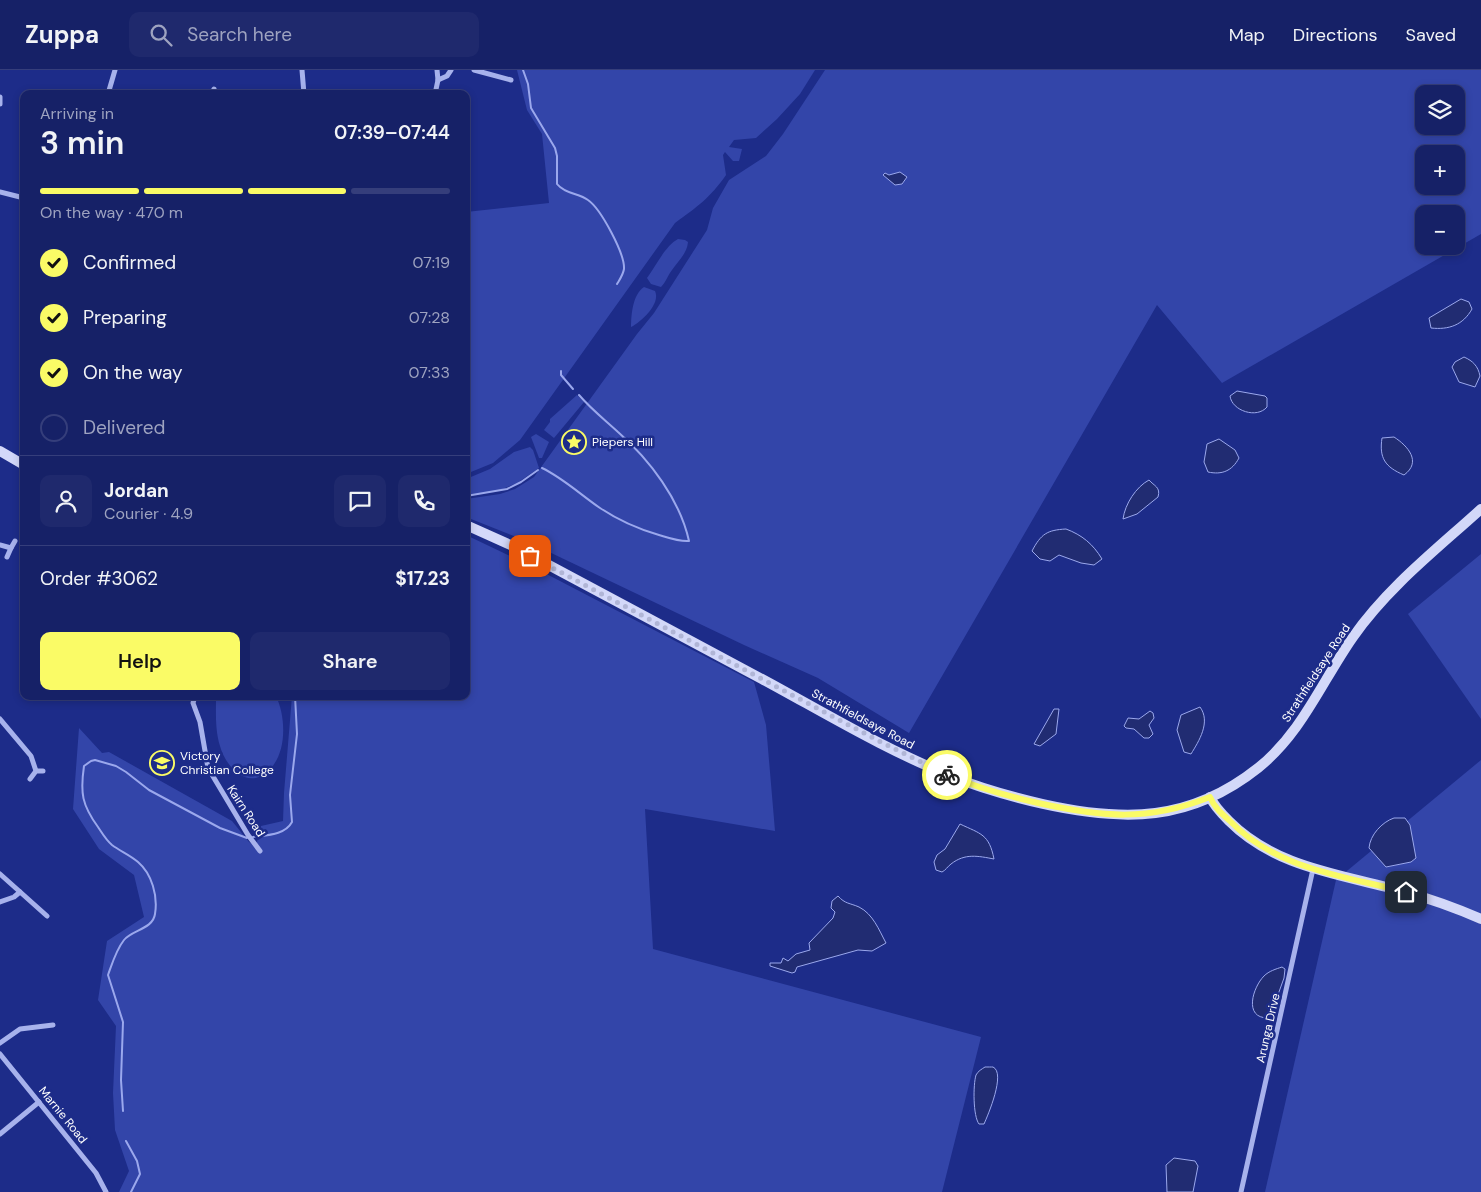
<!DOCTYPE html>
<html lang="en">
<head>
<meta charset="utf-8">
<style>
	:root { --surface:#162167; --page:#1f296d; --text:#f1f3f6; --muted:#9ea3c0; --line:#353e7b; --accent:#fafb66 }
	body { margin:0; font-family:"DM Sans",sans-serif; background:var(--page); color:var(--text); height:100vh; display:flex; flex-direction:column; font-size:19px; white-space:nowrap }
	* { box-sizing:border-box; margin:0 }
	p { font-size:16px; color:var(--muted) }
	.icon { flex:none; width:28px; height:28px; fill:none; stroke:currentColor; stroke-width:2; stroke-linecap:round; stroke-linejoin:round }
	.map { position:relative; flex:1; overflow:hidden }
	.panel { position:absolute; left:20px; top:20px; width:450px; height:610px; display:flex; flex-direction:column; background:var(--surface); border-radius:10px; box-shadow:0 2px 8px #0003,0 0 0 1px var(--line) }
	.panel>* { flex:none }
	.buttons { position:absolute; left:1415px; top:15px; display:grid; gap:10px }
	.buttons a { display:grid; place-items:center; width:50px; height:50px; border-radius:10px; background:var(--surface); box-shadow:0 2px 8px #0003,0 0 0 1px var(--line); font-size:25px }
	.pin { position:absolute; display:grid; place-items:center; width:42px; height:42px; color:#fff; margin:-21px; border-radius:10px; box-shadow:0 2px 8px #0006 }
	.courier { position:absolute; display:grid; place-items:center; width:50px; height:50px; margin:-25px; border:4px solid #fafb66; border-radius:50%; background:#fff; color:#222; box-shadow:0 1px 6px #0007 }
	.headline em { font-style:normal; font-weight:600 }
	.headline div { display:flex; flex-direction:column-reverse }
	.headline { display:flex; align-items:center; justify-content:space-between; height:85px; padding:0 20px }
	h1 { font-size:32px; font-weight:600; line-height:38px }
	.bar { display:grid; grid-template-columns:repeat(4,1fr); gap:8px 5px; align-content:center; height:60px; padding:0 20px }
	.bar i { height:6px; border-radius:4px; background:var(--line) }
	.bar .active { background:var(--accent) }
	.bar p { grid-column:span 4 }
	.line { display:flex; align-items:center; gap:12px; padding:0 20px; border-top:1px solid var(--line) }
	.line div { flex:1 }
	.round { display:grid; place-items:center; flex:none; width:52px; height:52px; border-radius:10px; background:var(--page) }
	ol { padding:0 20px; list-style:none }
	li { display:flex; align-items:center; gap:15px; height:55px }
	li p { margin-inline-start:auto }
	li .icon { padding:5px; border-radius:50%; background:var(--accent); color:#111; stroke-width:4 }
	li:last-child { color:var(--muted) }
	li i { width:28px; height:28px; border:2px solid var(--line); border-radius:50% }
	.action { display:flex; gap:10px; margin-top:auto; padding:10px 20px }
	.action a { flex:1; height:58px; border-radius:10px; background:var(--accent); color:#111; font-size:20px; font-weight:600; line-height:58px; text-align:center }
	.action a+a { background:var(--page); color:var(--text) }
	header { display:flex; align-items:center; gap:30px; box-sizing:border-box; height:70px; padding:0 25px; background:var(--surface); border-bottom:1px solid var(--line) }
	header strong { font-size:24px }
	nav { display:flex; gap:28px; margin-inline-start:auto; font-size:18px }
	.search { width:350px; height:45px; background:var(--page); display:flex; align-items:center; gap:12px; box-sizing:border-box; padding:0 18px; border-radius:10px; color:var(--muted); font-size:19px }
	.map>svg:first-child { display:block }
	.green { fill:#3345a9; fill-rule:evenodd }
	.water { fill:#212c72; stroke:#9ba8ed }
	.lines { fill:none; stroke-linecap:round; stroke-linejoin:round }
	.stream { stroke:#9ba8ed; stroke-width:2 }
	.street { stroke:#a7b2ec; stroke-width:5 }
	.secondary { stroke:#d3d8f9; stroke-width:10 }
	.done { stroke:#b0b5d6; stroke-width:5; stroke-dasharray:0 9 }
	.route { stroke:#fafb66; stroke-width:6 }
	.labels { text-anchor:middle; dominant-baseline:central; stroke-width:5; stroke-linejoin:round; paint-order:stroke }
	.poi-label { font-size:12px; fill:#fff; stroke:#1d2c89; text-anchor:start }
	.street-label { font-size:12px; fill:#fff; stroke:#1d2c89 }
</style>
</head>
<body>
<header>
<strong>Zuppa</strong>
<div class="search"><svg class="icon" aria-label="search" viewBox="0 0 24 24"><circle cx="10" cy="10" r="6"/><path d="M15 15l6 6"/></svg>Search here</div>
<nav><a>Map</a><a>Directions</a><a>Saved</a></nav>
</header>
<div class="map">
<svg width="1481" height="1122" viewBox="0 0 1481 1122">
	<rect width="100%" height="100%" fill="#1d2c89"/>
	<g class="green">
		<path d="M517,0H815L800,24L777,49L756,68L734,70L729,77L742,79L739,91H733L725,82L723,85L726,105C710,128 697,137 675,153L520,370L493,393L466,404V142L549,133L542,64L527,40Z"/>
		<path d="M825,0H1481V164L1222,313L1157,235L909,663L818,608L744,575L524,470L466,447V429L500,424L515,419L534,407L637,264L654,243L707,160L713,138L729,110L766,86L783,64ZM1424,24H1456V56H1424ZM1424,84H1456V116H1424ZM1424,144H1456V176H1424Z"/>
		<path d="M678,169L685,170L688,172C687,184 678,191 672,200C668,205 666,212 661,217L651,214L647,208C656,196 665,176 678,169Z"/>
		<path d="M644,217L655,221C661,234 641,252 631,257C631,244 633,224 644,217Z"/>
		<path d="M577,325L584,332L554,368L544,360L550,352V349Z"/>
		<path d="M536,364L549,372L542,388H539L531,367Z"/>
		<path d="M530,377L533,380L539,398L517,413L500,420L466,426V409L490,399L514,382Z"/>
		<path d="M466,465L535,498L754,612L766,655L775,761L645,739L653,879L981,967L942,1122H119L129,1101L115,1060L113,1023L116,956L98,930L107,871L144,847L134,805L99,779L73,739L79,658L102,683L109,682L232,751L249,772L256,776L261,756L283,751L284,723L292,626H466Z"/>
		<path d="M1481,484V649L1408,544Z"/>
		<path d="M216,626H276C286,647 287,682 270,699C249,722 226,698 220,676C215,660 216,643 216,626Z"/>
		<path d="M1481,690V1122H1265L1336,810Z"/>
	</g>
	<g class="water">
		<path d="M900,102L907,107L902,114L895,115L883,105L885,103L889,105Z"/>
		<path d="M1461,229L1469,232L1472,239C1463,255 1449,260 1431,258L1429,248Z"/>
		<path d="M1464,287C1473,291 1478,296 1480,306L1475,317L1459,312L1452,297L1455,292Z"/>
		<path d="M1237,321L1265,326L1267,328V337C1257,349 1232,341 1230,326Z"/>
		<path d="M1394,367C1408,376 1422,392 1404,405C1385,397 1379,388 1382,368Z"/>
		<path d="M1219,369L1235,380L1239,388C1232,401 1222,405 1208,402L1204,392L1207,374Z"/>
		<path d="M1149,410C1154,416 1161,417 1158,427L1137,444L1123,449C1125,434 1136,417 1149,410Z"/>
		<path d="M1066,459C1082,465 1093,474 1102,489L1094,495L1081,493L1059,485L1050,491L1040,489L1032,481C1041,464 1047,460 1066,459Z"/>
		<path d="M1200,637C1211,652 1199,671 1191,684L1184,682L1177,660L1181,645Z"/>
		<path d="M1054,639H1059L1056,664L1040,676L1034,674Z"/>
		<path d="M1150,641L1153,643L1154,648L1149,655L1153,664L1149,668H1144L1134,659L1126,658L1124,656L1128,648L1139,649Z"/>
		<path d="M1394,748H1405L1410,755L1416,788L1411,792L1386,797L1369,778C1370,765 1382,752 1394,748Z"/>
		<path d="M960,754C981,764 989,764 994,789C978,786 965,783 951,794C947,797 946,800 942,802L936,800L934,792L937,785L945,779Z"/>
		<path d="M838,826C845,834 850,833 859,837C873,844 879,860 886,873L872,881L858,880L797,897L795,902L792,903L770,896V893H781L783,888L788,891L796,884L810,880L809,873L833,848L835,842L831,838L832,831Z"/>
		<path d="M1282,897L1285,899L1284,908L1271,944L1268,948C1243,948 1253,917 1264,906C1269,901 1276,899 1282,897Z"/>
		<path d="M985,997C987,997 992,997 993,997C1006,1003 988,1045 984,1054H979C973,1046 973,1015 976,1005C978,1001 982,999 985,997Z"/>
		<path d="M1174,1088L1195,1091L1198,1096L1193,1122H1167L1166,1095Z"/>
	</g>
	<g class="lines">
		<g class="stream">
			<path d="M523,0L528,14L531,38L555,78L557,86V114C565,124 579,123 588,130C601,139 625,184 624,199C623,205 620,209 617,214"/>
			<path d="M561,301V305L573,319"/>
			<path d="M542,398C563,408 581,425 600,438C618,450 638,459 659,465C669,468 680,472 689,471C680,430 650,390 618,362C605,350 591,339 579,325"/>
			<path d="M466,426L507,419L521,412L538,400"/>
			<path d="M253,767C267,765 285,765 292,752L290,725L297,664L295,626"/>
			<path d="M123,1041L121,1010L123,952L108,905C112,894 116,880 124,870C132,860 153,859 155,844C158,826 152,804 138,792C130,785 120,781 112,775C106,770 102,763 98,757C82,735 80,723 84,696L91,691L95,690L116,696L126,702L149,720L220,758L247,768"/>
			<path d="M126,1071L137,1091L140,1104L131,1122"/>
		</g>
		<g class="street">
			<path d="M302,0L304,24"/>
			<path d="M474,0L511,10"/>
			<path d="M438,10L447,6L451,0"/>
			<path d="M109,21L120,24"/>
			<path d="M108,24L115,0"/>
			<path d="M212,24L214,19"/>
			<path d="M435,24L438,10L437,0"/>
			<path d="M0,27V34"/>
			<path d="M0,122L24,128"/>
			<path d="M0,475L11,478L15,471"/>
			<path d="M7,487L11,478"/>
			<path d="M195,626L193,633L200,652L208,698L248,765L260,781"/>
			<path d="M0,649L31,686L36,701"/>
			<path d="M30,709L36,701H43"/>
			<path d="M0,804L47,846"/>
			<path d="M0,832L14,827L20,822"/>
			<path d="M0,973L20,959L53,955"/>
			<path d="M0,984L96,1103L106,1122"/>
			<path d="M0,1064L39,1032"/>
			<path d="M1241,1122L1313,799"/>
		</g>
		<g class="secondary">
			<path d="M0,381L24,395"/>
			<path d="M466,455L515,477C597,521 680,565 762,609C825,643 887,681 954,707C982,719 1013,727 1043,734C1124,752 1190,752 1258,698C1302,663 1322,611 1353,567C1388,517 1437,479 1481,439"/>
			<path d="M1210,727C1214,736 1222,744 1229,751C1277,799 1343,804 1405,822C1431,829 1456,838 1481,849"/>
		</g>
	</g>
	<g class="lines">
		<path class="done" d="M530,486L877,670L947,705"/>
		<path class="route" d="M947,705C976,717 1007,726 1038,733C1102,747 1147,752 1210,727C1214,737 1222,744 1230,751C1276,799 1344,806 1406,822"/>
	</g>
	<defs>
		<symbol id="sight-ring" viewBox="-11 -11 22 22"><circle r="9.5" fill="#1d2c89" stroke="#fafb66" stroke-width="1.5"/><path d="M0-6L1.8-2.2L6-1.7L2.9 1.2L3.7 5.4L0 3.3L-3.7 5.4L-2.9 1.2L-6-1.7L-1.8-2.2Z" fill="#fafb66"/></symbol>
		<symbol id="school-ring" viewBox="-11 -11 22 22"><circle r="9.5" fill="#1d2c89" stroke="#fafb66" stroke-width="1.5"/><path d="M0-5L7-2L0 1L-7-2ZM-4 1L0 2.5L4 1V4Q0 6-4 4Z" fill="#fafb66"/></symbol>
	</defs>
	<g fill-rule="evenodd">
		<use href="#sight-ring" x="560" y="358" width="28" height="28"/>
		<use href="#school-ring" x="148" y="679" width="28" height="28"/>
	</g>
	<g class="labels">
		<g class="poi-label">
			<text x="592" y="372">Piepers Hill</text>
			<text x="180" y="686">Victory<tspan x="180" dy="14">Christian College</tspan></text>
		</g>
		<g class="street-label">
			<text transform="translate(1316 603) rotate(-57)">Strathfieldsaye Road</text>
			<text transform="translate(863 649) rotate(28)">Strathfieldsaye Road</text>
			<text transform="translate(246 741) rotate(57)">Kairn Road</text>
			<text transform="translate(1268 958) rotate(-77)">Arunga Drive</text>
			<text transform="translate(63 1045) rotate(51)">Marnie Road</text>
		</g>
	</g>
</svg>
<div class="buttons">
<a><svg class="icon" aria-label="layers" viewBox="0 0 24 24"><path d="M12 4l9 5-9 5-9-5zM3 14l9 5 9-5"/></svg></a>
<a>+</a>
<a>−</a>
</div>
<div class="pin" style="left:530px;top:486px;background:#ea580c"><svg class="icon" aria-label="bag" viewBox="0 0 24 24"><path d="M5 8h14l-1 12H6zM9 8a3 3 0 0 1 6 0"/></svg></div>
<div class="pin" style="left:1406px;top:822px;background:#1f2937"><svg class="icon" aria-label="home" viewBox="0 0 24 24"><path d="M3 11l9-7 9 7M6 9v11h12V9"/></svg></div>
<div class="courier" style="left:947px;top:705px"><svg class="icon" aria-label="bike" viewBox="0 0 24 24"><circle cx="6" cy="16" r="4"/><circle cx="18" cy="16" r="4"/><path d="M6 16l4-8h5l3 8M10 8l3 8H6M13 5h3"/></svg></div>
<section class="panel">
<div class="headline"><div><h1>3 min</h1><p>Arriving in</p></div><em>07:39–07:44</em></div>
<div class="bar"><i class="active"></i><i class="active"></i><i class="active"></i><i></i><p>On the way · 470 m</p></div>
<ol>
<li><svg class="icon" aria-label="check" viewBox="0 0 24 24"><path d="M5 12l5 5 9-10"/></svg>Confirmed<p>07:19</p></li>
<li><svg class="icon" aria-label="check" viewBox="0 0 24 24"><path d="M5 12l5 5 9-10"/></svg>Preparing<p>07:28</p></li>
<li><svg class="icon" aria-label="check" viewBox="0 0 24 24"><path d="M5 12l5 5 9-10"/></svg>On the way<p>07:33</p></li>
<li><i></i>Delivered</li>
</ol>
<div class="line" style="height:90px"><a class="round"><svg class="icon" aria-label="person" viewBox="0 0 24 24"><circle cx="12" cy="8" r="4"/><path d="M4 21q1-7 8-7t8 7"/></svg></a><div><b>Jordan</b><p>Courier · 4.9</p></div><a class="round"><svg class="icon" aria-label="chat" viewBox="0 0 24 24"><path d="M4 5h16v11H9l-5 4z"/></svg></a><a class="round"><svg class="icon" aria-label="phone" viewBox="0 0 24 24"><path d="M5 4h4l2 5-3 2q2 4 5 5l2-3 5 2v4C11 20 4 13 5 4z"/></svg></a></div>
<div class="line" style="height:65px"><div>Order #3062</div><b>$17.23</b></div>
<div class="action"><a>Help</a><a>Share</a></div>
</section>
</div>
</body>
</html>
